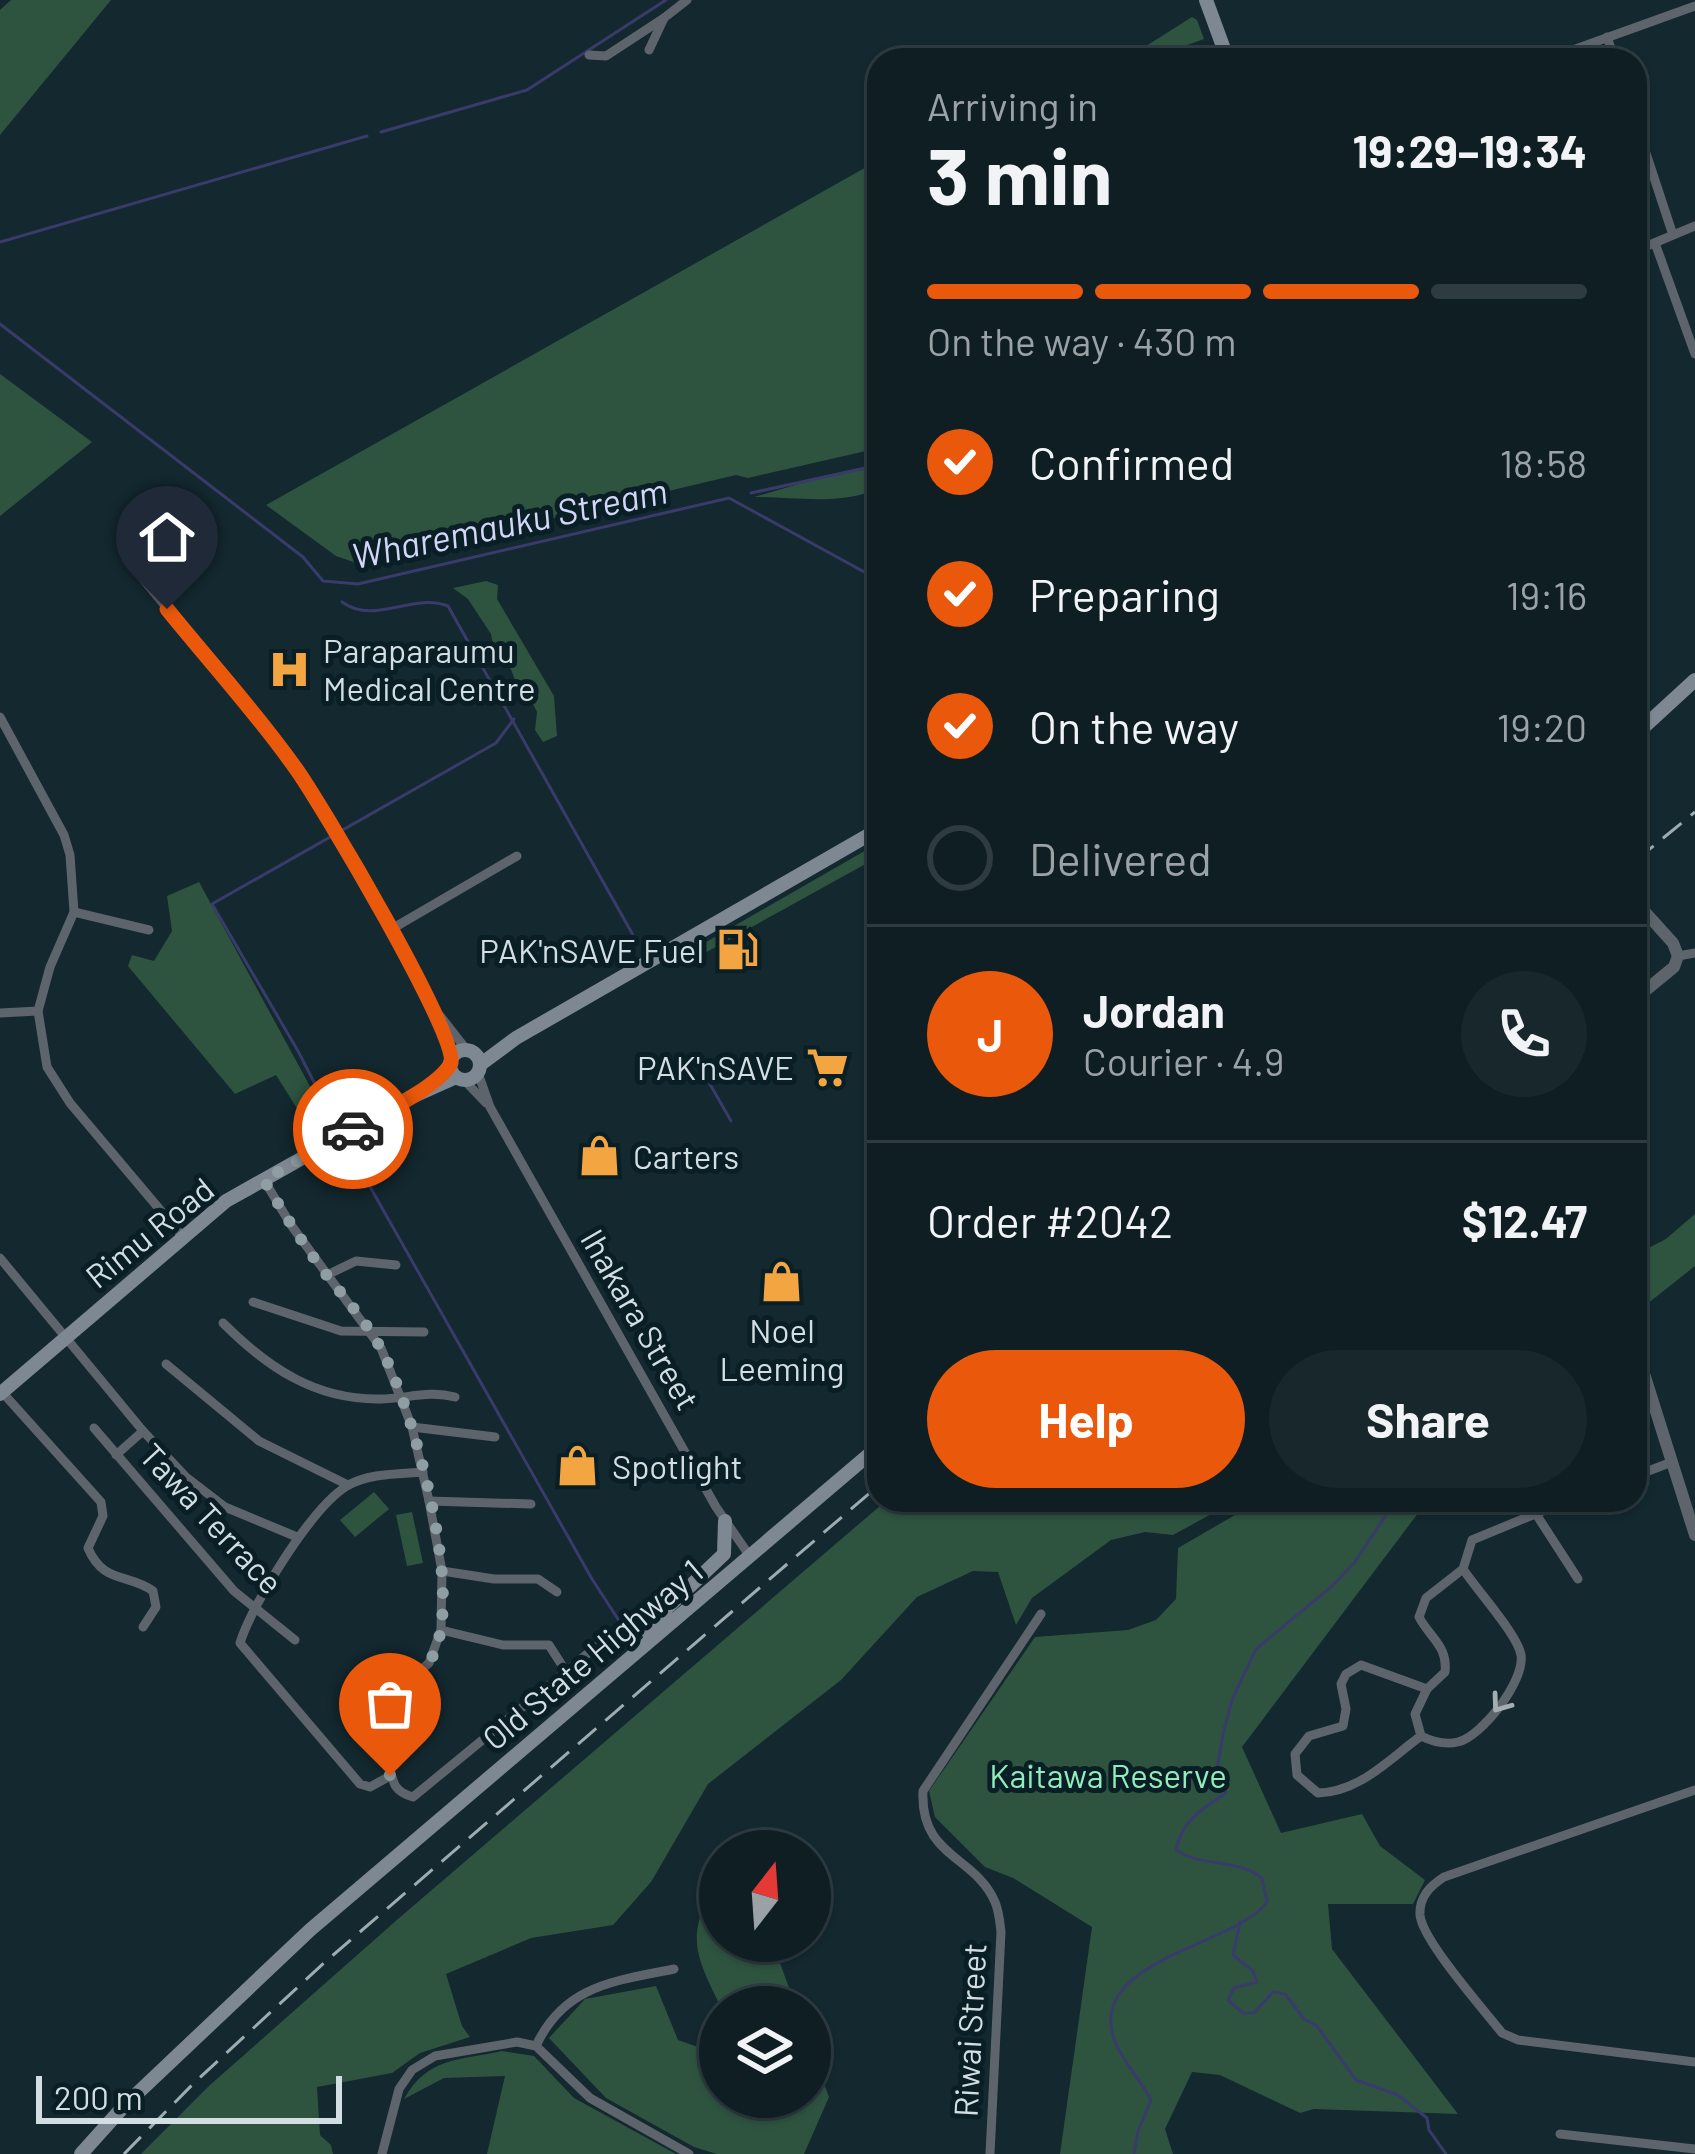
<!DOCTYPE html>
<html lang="en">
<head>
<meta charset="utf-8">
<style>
	:root { --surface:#0e1e23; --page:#17272b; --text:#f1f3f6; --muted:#9ba2a6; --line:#2e3c41; --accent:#ea580c }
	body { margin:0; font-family:Barlow,sans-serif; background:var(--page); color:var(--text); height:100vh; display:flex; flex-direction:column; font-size:45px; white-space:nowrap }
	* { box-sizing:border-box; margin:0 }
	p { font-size:39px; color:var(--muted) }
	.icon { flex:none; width:66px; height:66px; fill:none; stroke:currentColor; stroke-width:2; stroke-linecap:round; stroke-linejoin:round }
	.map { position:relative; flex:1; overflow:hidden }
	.sheet { position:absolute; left:867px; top:48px; width:780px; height:1464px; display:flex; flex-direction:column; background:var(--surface); border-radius:36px; box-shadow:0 3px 9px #0004,0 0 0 3px var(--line) }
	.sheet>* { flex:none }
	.needle { width:78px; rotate:17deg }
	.fabs { position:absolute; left:699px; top:1830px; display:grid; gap:24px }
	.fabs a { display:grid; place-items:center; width:132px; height:132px; border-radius:50%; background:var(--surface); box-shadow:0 3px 9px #0004,0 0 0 3px var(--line); font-size:60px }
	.scale { position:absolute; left:36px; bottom:30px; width:306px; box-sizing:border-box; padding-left:12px; border:6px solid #d2dee2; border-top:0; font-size:33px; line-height:42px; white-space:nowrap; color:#d2dee2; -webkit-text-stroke:9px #091f25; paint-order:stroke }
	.pin { position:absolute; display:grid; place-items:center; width:102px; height:102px; color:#fff; margin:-123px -51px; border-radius:50% 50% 50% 0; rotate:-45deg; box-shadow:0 0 12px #0007 }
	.pin .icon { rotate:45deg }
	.courier { position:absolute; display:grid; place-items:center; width:120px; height:120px; margin:-60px; border:9px solid #ea580c; border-radius:50%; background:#fff; color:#222; box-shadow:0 3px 15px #0007 }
	.headline em { font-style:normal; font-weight:700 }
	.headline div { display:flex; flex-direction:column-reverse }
	.headline { display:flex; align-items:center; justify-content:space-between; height:204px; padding:0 60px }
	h1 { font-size:78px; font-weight:700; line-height:90px }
	.bar { display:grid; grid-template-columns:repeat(4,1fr); gap:18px 12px; align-content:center; height:144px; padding:0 60px }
	.bar i { height:15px; border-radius:9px; background:var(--line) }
	.bar .active { background:var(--accent) }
	.bar p { grid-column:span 4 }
	.line { display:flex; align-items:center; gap:30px; padding:0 60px; border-top:3px solid var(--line) }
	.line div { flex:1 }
	.round { display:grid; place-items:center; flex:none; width:126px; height:126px; border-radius:63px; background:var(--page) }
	ol { padding:0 60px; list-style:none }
	li { display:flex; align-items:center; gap:36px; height:132px }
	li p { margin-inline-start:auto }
	li .icon { padding:12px; border-radius:50%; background:var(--accent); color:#fff; stroke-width:4 }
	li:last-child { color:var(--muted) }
	li i { width:66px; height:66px; border:6px solid var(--line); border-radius:50% }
	.primary-button { display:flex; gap:24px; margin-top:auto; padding:24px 60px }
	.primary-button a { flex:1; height:138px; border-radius:72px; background:var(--accent); color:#fff; font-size:48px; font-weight:700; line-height:138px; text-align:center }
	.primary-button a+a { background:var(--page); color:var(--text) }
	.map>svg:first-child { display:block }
	.green { fill:#2e5440 }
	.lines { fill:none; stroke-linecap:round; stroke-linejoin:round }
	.stream { stroke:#393b6b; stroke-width:3 }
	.minor { stroke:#5e646b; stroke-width:9 }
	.tertiary { stroke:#5e646b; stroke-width:12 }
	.secondary { stroke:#7e8893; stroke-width:14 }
	.rail { stroke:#9dacb0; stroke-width:3; stroke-dasharray:24 12; stroke-linecap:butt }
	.oneway { stroke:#a4adb2 }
	.done { stroke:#8f9ea3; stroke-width:12; stroke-dasharray:0 21.6 }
	.route { stroke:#ea580c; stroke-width:15 }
	.labels { text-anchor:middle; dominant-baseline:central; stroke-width:10; stroke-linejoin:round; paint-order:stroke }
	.poi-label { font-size:33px; fill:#d2dee2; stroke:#091f25; text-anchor:start }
	.street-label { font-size:33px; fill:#d2dee2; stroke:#091f25 }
	.park-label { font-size:33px; fill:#91edbc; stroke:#091f25 }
	.water-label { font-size:36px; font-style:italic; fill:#d2d6f7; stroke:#091f25 }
</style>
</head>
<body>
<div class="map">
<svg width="1695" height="2154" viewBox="0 0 1695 2154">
	<rect width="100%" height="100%" fill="#13282f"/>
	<g class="green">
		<path d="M11,0H111L0,135V10Z"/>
		<path d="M1192,17L1197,20L1204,39L1146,60H1124Z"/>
		<path d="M879,160V448L748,478L736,475L359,564L336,556L266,505Z"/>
		<path d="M0,374L92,442L0,516Z"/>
		<path d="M879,468V488C843,506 793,497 754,497L833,474Z"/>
		<path d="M486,581L498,585L497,599L554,696L557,736L543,742L535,730L537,712L531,700L520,693L510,667L494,650L491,634L468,599L453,588Z"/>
		<path d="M868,849L879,852V864L875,866L871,861L703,954L700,961L697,951L701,945Z"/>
		<path d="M199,882L331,1125L313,1134L276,1075L235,1094L128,966L132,955L154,961L172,931L167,896Z"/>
		<path d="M1695,1214V1266L1637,1312L1635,1255L1666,1239Z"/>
		<path d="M374,1492L389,1509L355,1537L340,1520Z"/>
		<path d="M887,1500H1237L1173,1535L1145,1532L1111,1540L1032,1598L1016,1625L998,1572L973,1571L917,1597L841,1680L708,1784L651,1882L613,1925L531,1938L446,1974L462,2026L470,2037L420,2053L392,2073L317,2087L320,2135L331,2145L333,2154H141L210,2085L398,1919Z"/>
		<path d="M1261,1500H1428L1242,1747L1281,1833L1362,1814L1380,1846L1425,1880L1413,1904H1328L1332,1949L1458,2114L1314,2109L1300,2113L1220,2075L1192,2072L1165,2129L1173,2154H1060L1092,1927L1013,1878L985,1867L935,1817L929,1791L1035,1637L1128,1630L1156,1620L1176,1599L1178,1548Z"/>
		<path d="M412,1512L423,1563L407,1566L396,1515Z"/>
		<path d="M720,1873V1941H772L796,2007H721C691,1948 687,1933 720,1873Z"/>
		<path d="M656,1986L678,2040L720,2055V2097H810V2046L829,2097L804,2154H717L694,2147L606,2098L549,2038L585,1999Z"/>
		<path d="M502,2051L534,2056L574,2098L676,2154H487L505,2076L444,2078L404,2099C428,2057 457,2061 502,2051Z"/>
	</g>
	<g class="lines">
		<g class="stream">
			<path d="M381,132L527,90L666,0"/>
			<path d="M0,242L367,136"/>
			<path d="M0,324L303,557L323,581L358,584L729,498L879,580"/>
			<path d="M751,493L879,465"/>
			<path d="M342,602C375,626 412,592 448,606L633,935L634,944"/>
			<path d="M695,1058L731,1121"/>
			<path d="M339,1131L298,1051L212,904L496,743L514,719"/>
			<path d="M343,1139L592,1579L627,1633"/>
			<path d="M1240,1922L1233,1955L1253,1971L1257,1982L1234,1988L1228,2000L1243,2013H1254L1273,1992L1285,1994L1304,2019L1317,2026L1356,2080L1398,2095L1427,2118L1429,2130L1446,2154"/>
			<path d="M1134,2154L1138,2131L1151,2100C1141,2081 1124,2063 1116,2044C1080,1960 1237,1946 1267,1902L1262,1878C1238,1858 1203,1868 1176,1850C1181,1821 1203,1808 1226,1793L1217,1770L1223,1734L1232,1700L1256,1649L1331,1587L1354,1563L1396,1500"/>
		</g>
		<g class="minor">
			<path d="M1607,37L1615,60"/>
			<path d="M649,50L664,18L687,0"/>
			<path d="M589,55L606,56L664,18"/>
			<path d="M1545,60L1695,6"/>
			<path d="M1635,120L1673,235"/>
			<path d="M1655,243L1695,354"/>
			<path d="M1635,251L1695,226"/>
			<path d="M139,574L294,765L437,1012L466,1049"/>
			<path d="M0,717L64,835L70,855L74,912L50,967L38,1011L47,1067L70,1103L183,1237"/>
			<path d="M74,912L149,930"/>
			<path d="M390,930L517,856"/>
			<path d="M1678,956L1695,953"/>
			<path d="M0,1013L38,1011"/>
			<path d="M441,1021L453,1056"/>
			<path d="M478,1073L490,1107L716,1507L749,1555"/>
			<path d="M463,1079L486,1103"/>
			<path d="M264,1180L291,1225L381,1348L412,1427L429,1501L442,1571L441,1630L429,1663L369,1714L356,1710"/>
			<path d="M0,1258L143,1431L186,1477L225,1507L297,1537"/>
			<path d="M327,1275L356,1261L396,1265"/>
			<path d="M253,1302L341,1331L424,1332"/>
			<path d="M223,1323C267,1367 315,1400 380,1399C406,1399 428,1390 455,1397"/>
			<path d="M166,1364L259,1441L348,1485"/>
			<path d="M2,1392L101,1502L103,1516L88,1548C103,1584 128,1573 153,1591L156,1607L143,1627"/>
			<path d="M412,1427L495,1437"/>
			<path d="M94,1428L234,1591L295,1640"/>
			<path d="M116,1455L143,1431"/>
			<path d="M1635,1476L1672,1462"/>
			<path d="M429,1501L531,1504"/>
			<path d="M1536,1514L1578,1579"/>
			<path d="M1463,1569C1476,1589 1518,1635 1521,1655C1525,1681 1482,1736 1458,1742C1445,1745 1433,1742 1421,1736L1415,1714L1427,1689L1445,1672C1448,1646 1430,1638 1419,1617L1426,1598L1463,1569L1472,1540L1569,1500"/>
			<path d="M442,1571L494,1579H538L557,1592"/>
			<path d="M441,1630L503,1645H549L565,1670"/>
			<path d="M369,1714C375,1729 384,1744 388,1760C393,1779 391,1791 413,1797L609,1636"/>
			<path d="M1421,1736C1389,1759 1360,1792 1318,1793L1297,1775L1295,1754L1309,1736L1343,1726L1346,1709L1341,1684L1346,1674L1361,1665L1427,1689"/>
			<path d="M390,1776L370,1787L360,1784L240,1643C252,1604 312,1507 347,1486C368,1473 399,1474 423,1472"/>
			<path d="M1695,1790L1444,1877C1430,1886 1419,1897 1420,1915C1422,1940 1484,2010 1502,2033L1518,2040L1695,2062"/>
			<path d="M536,2046C564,1985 615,1981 674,1969"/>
			<path d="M1560,2134L1695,2149"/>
			<path d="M382,2154L399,2089L412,2070L435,2056L517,2042L536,2046L590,2098L689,2154"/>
			<path d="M990,2154L1001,1932C1000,1923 999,1911 995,1902C975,1855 920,1858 923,1791L1041,1614"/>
		</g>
		<g class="tertiary">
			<path d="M1635,901L1673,943L1678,956L1674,967L1635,999"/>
			<path d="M1635,1345L1695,1535"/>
		</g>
		<g class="secondary">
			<path d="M1206,0L1228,60"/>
			<path d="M1635,735L1695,680"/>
			<circle cx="465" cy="1065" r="15"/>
			<path d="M481,1064L516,1038L879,829"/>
			<path d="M0,1394L226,1201L409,1098L456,1077"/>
			<path d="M649,1634L667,1608L724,1554L725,1521"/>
			<path d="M81,2154L125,2105L310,1930L879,1446"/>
		</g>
		<g class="rail">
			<path d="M1635,861L1695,812"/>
			<path d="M124,2154L195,2082L325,1962L879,1485"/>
		</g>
	</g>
	<defs><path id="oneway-chevron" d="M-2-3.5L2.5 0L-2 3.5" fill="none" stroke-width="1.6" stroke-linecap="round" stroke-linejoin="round" transform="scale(3)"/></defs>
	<use class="oneway" href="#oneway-chevron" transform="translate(1500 1704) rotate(126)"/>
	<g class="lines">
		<path class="done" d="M353,1129L264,1180C283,1212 302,1243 325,1273C344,1297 365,1320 380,1347C413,1406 467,1600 431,1659C418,1680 388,1698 369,1714L388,1760L390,1776"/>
		<path class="route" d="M167,609C209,661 255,711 294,766C318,798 461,1040 451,1063C439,1087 377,1116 353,1129"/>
	</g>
	<defs>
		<symbol id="hospital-bare" viewBox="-9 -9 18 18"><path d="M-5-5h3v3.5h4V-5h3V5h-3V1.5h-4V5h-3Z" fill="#f2a541" stroke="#091f25" stroke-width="2.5" paint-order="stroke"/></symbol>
		<symbol id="fuel-bare" viewBox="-9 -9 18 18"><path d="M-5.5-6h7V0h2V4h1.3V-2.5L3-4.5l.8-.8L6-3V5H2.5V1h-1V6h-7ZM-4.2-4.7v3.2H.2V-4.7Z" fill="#f2a541" stroke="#091f25" stroke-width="2.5" paint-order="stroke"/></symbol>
		<symbol id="supermarket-bare" viewBox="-9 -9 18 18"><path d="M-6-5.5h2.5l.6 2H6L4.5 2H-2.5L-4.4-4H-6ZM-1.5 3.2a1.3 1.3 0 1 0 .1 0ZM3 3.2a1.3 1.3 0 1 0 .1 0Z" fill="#f2a541" stroke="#091f25" stroke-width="2.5" paint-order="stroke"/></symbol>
		<symbol id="shop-bare" viewBox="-9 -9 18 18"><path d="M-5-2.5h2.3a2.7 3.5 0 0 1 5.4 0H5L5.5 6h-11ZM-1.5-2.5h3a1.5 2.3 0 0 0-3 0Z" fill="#f2a541" stroke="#091f25" stroke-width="2.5" paint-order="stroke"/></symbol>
	</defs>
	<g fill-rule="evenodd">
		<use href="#hospital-bare" x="260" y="640" width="59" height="59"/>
		<use href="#fuel-bare" x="708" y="920" width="59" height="59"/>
		<use href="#supermarket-bare" x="798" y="1038" width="59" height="59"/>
		<use href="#shop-bare" x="570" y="1126" width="59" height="59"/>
		<use href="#shop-bare" x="752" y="1252" width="59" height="59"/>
		<use href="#shop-bare" x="548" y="1436" width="59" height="59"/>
	</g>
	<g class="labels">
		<g class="poi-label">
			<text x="323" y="650">Paraparaumu<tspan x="323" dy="38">Medical Centre</tspan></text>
			<text x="704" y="950" text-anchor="end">PAK'nSAVE Fuel</text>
			<text x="794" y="1067" text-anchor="end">PAK'nSAVE</text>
			<text x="633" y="1156">Carters</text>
			<text x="782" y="1330" text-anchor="middle">Noel<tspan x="782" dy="38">Leeming</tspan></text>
			<text x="612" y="1466">Spotlight</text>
		</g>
		<g class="street-label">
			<text transform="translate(149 1232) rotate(-39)">Rimu Road</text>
			<text transform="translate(641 1319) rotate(60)">Ihakara Street</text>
			<text transform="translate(212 1518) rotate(47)">Tawa Terrace</text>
			<text transform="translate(592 1654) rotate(-40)">Old State Highway 1</text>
			<text transform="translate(969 2030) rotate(-87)">Riwai Street</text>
		</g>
		<g class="park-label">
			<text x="1108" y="1775">Kaitawa Reserve</text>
		</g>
		<g class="water-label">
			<text transform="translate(509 522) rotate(-12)">Wharemauku Stream</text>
		</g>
	</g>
</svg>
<div class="fabs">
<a><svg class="needle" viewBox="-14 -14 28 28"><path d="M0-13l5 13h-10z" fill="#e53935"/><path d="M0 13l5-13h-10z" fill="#9ba2a6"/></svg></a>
<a><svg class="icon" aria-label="layers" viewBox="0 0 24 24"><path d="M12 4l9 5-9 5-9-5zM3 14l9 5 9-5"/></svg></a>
</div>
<div class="scale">200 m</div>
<div class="pin" style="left:390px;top:1776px;background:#ea580c"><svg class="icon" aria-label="bag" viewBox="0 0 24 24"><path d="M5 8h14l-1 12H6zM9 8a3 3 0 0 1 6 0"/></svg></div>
<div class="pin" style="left:167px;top:609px;background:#1f2937"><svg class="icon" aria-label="home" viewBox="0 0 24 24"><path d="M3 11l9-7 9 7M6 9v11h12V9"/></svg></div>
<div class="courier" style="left:353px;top:1129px"><svg class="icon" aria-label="car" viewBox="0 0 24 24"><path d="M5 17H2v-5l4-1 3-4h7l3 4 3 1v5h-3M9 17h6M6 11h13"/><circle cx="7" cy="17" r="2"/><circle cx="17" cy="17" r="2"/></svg></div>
<section class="sheet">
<div class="headline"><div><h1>3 min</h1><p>Arriving in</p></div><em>19:29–19:34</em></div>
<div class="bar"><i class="active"></i><i class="active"></i><i class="active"></i><i></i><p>On the way · 430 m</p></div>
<ol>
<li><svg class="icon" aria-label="check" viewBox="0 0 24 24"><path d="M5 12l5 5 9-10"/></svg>Confirmed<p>18:58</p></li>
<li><svg class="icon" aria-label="check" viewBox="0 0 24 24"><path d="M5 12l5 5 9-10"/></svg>Preparing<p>19:16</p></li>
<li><svg class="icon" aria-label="check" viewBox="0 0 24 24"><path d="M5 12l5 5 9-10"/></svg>On the way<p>19:20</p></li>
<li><i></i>Delivered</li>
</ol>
<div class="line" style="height:216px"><b class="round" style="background:var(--accent);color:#fff">J</b><div><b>Jordan</b><p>Courier · 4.9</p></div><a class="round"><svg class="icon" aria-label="phone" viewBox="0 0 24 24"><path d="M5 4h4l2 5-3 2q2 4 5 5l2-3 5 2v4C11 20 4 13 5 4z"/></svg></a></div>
<div class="line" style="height:156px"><div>Order #2042</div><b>$12.47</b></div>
<div class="primary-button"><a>Help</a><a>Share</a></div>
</section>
</div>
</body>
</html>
